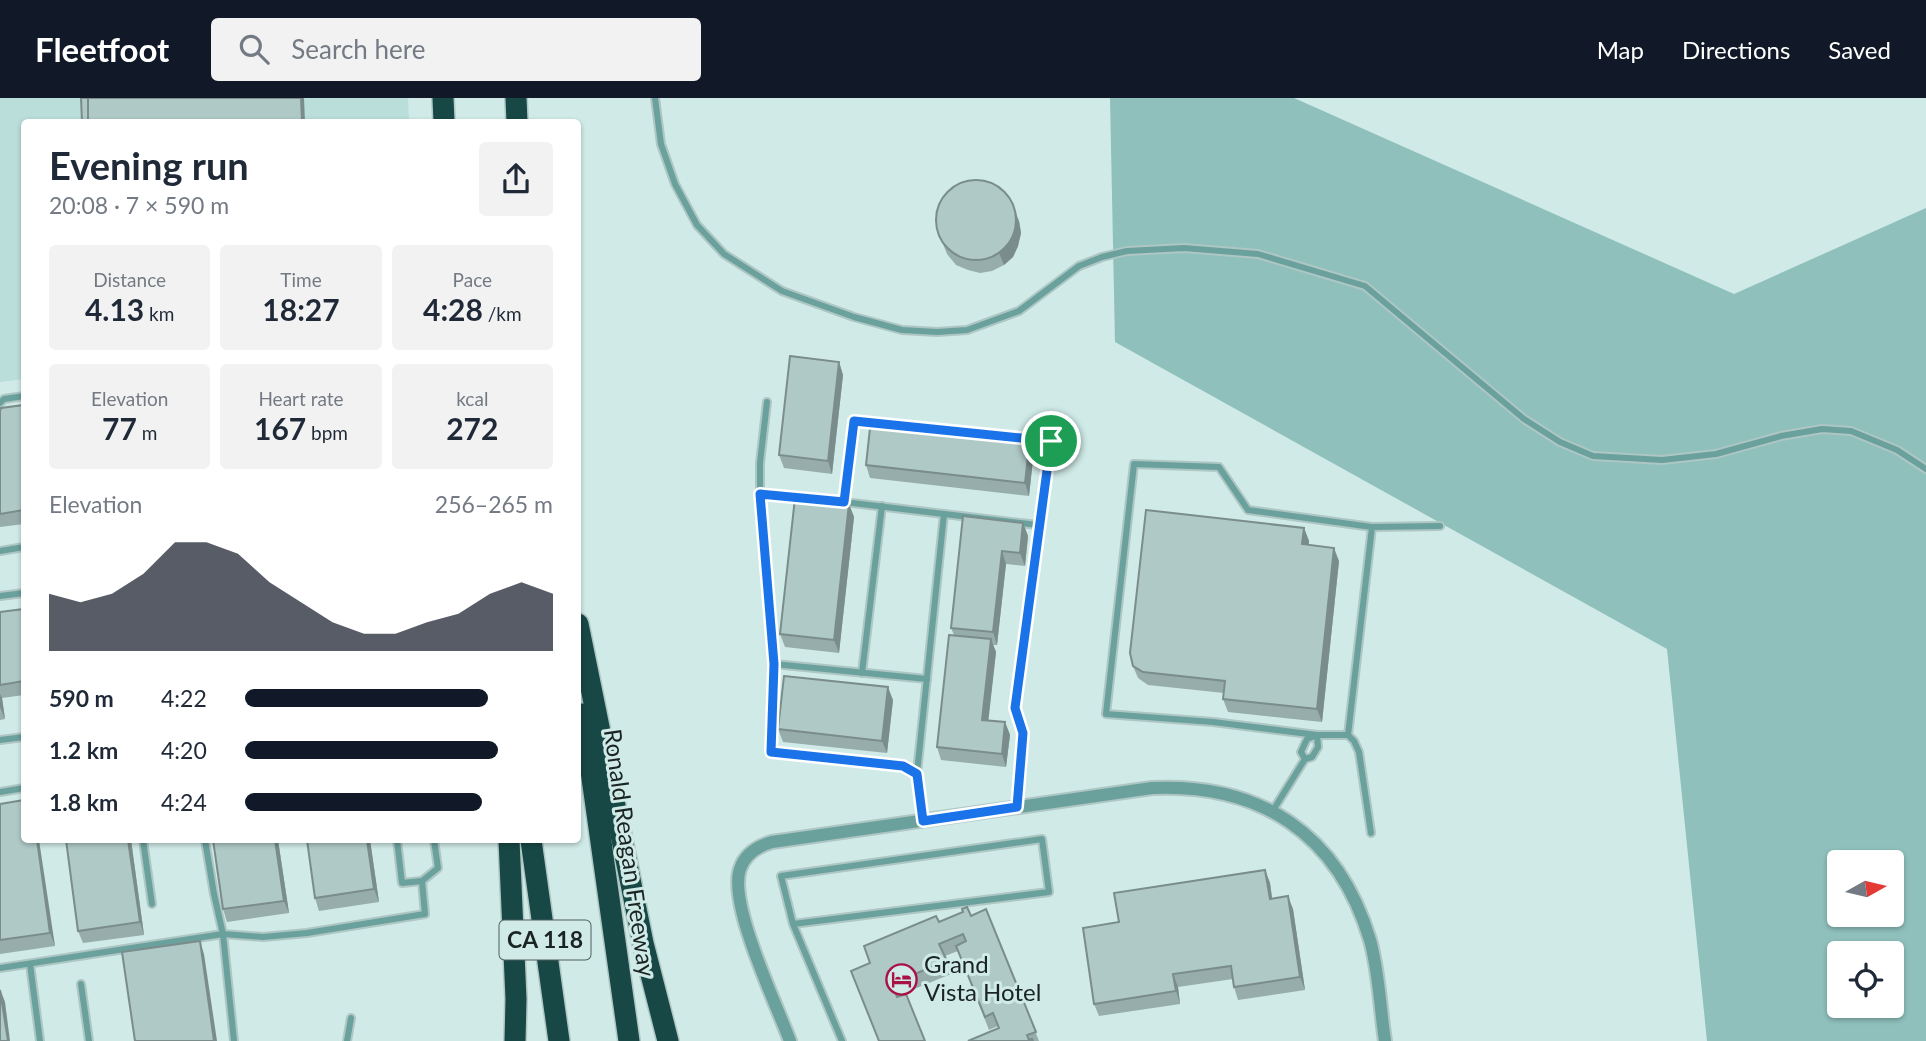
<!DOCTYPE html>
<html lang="en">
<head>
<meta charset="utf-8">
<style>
	:root { --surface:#fff; --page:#f2f2f3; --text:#1f2937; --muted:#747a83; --accent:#111827 }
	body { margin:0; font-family:Lato,sans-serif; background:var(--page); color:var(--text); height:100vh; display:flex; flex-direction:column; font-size:26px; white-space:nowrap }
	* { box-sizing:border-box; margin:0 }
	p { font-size:23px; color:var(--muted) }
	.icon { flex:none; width:38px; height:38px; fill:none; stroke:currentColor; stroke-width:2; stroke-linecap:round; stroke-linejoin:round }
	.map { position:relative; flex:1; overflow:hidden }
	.sheet { position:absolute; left:21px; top:21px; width:560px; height:724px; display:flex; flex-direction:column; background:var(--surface); border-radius:7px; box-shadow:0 2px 5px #0004 }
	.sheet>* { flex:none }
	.needle { width:46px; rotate:82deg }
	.tools { position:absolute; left:1827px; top:752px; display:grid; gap:14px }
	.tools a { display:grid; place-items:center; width:77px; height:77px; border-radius:7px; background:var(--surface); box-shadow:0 2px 5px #0004; font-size:35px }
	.pin { position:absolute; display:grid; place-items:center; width:60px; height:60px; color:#fff; margin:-30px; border:4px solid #fff; border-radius:50%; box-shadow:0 2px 7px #0007 }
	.round { display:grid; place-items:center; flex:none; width:74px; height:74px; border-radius:7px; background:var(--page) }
	.headline { display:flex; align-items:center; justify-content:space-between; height:119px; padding:0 28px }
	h1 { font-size:38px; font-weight:700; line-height:52px }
	.metrics { display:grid; grid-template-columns:repeat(3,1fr); gap:10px; height:119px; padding:7px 28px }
	.metrics div { display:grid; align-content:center; border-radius:7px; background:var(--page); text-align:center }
	.metrics b { font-size:30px; font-weight:700 }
	.metrics small { font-size:19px; font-weight:400 }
	.metrics p { font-size:19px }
	.chart { height:196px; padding:14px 28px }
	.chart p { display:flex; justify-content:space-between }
	.chart svg { width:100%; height:126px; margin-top:7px; fill:var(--accent); opacity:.7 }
	ul { padding:0 28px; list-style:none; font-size:23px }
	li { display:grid; grid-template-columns:112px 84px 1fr; align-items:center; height:52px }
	li i { height:18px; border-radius:9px; background:var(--accent) }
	header { display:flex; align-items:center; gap:42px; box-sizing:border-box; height:98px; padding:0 35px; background:var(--accent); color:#fff }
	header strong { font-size:33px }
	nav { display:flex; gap:38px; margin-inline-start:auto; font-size:24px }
	.search { width:490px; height:63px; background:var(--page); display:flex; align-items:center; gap:18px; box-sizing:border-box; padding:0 24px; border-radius:7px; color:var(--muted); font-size:26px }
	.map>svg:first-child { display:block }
	.built { fill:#badeda }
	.green { fill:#8fc0bc; fill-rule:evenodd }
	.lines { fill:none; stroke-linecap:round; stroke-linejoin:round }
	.lane-casing { stroke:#aec6c4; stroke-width:10 }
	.street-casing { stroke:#aec6c4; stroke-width:16 }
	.highway-casing { stroke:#aec6c4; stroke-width:24 }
	.lane { stroke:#6aa19d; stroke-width:6 }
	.street { stroke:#6aa19d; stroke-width:12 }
	.highway { stroke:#174845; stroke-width:21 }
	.wall { fill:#96adab }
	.shaded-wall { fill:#7a8d8b }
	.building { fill:#afc9c7; stroke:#7a8d8b; stroke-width:2 }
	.route-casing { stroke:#fff; stroke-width:14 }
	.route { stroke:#1a73e8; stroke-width:9 }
	.labels { text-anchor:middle; stroke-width:6; stroke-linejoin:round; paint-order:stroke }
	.shield { fill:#cfeae7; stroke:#505f5e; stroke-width:2 }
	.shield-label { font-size:23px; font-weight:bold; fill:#1a2423 }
	.street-label { font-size:24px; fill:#1a2423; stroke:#cfeae7 }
	.poi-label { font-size:24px; fill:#1a2423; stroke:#cfeae7; text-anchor:start }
</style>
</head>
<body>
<header>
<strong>Fleetfoot</strong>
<div class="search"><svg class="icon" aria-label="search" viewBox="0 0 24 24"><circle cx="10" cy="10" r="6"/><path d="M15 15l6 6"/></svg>Search here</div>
<nav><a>Map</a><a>Directions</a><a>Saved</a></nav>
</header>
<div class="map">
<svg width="1926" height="943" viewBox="0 0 1926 943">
	<rect width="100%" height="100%" fill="#cfeae7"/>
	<path class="built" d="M0,0H408L409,24H24V281L0,284Z"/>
	<path class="green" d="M1110,0H1294L1734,196L1926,110V943H1707L1667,551L1115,244ZM1839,765H1892V817H1839ZM1839,856H1892V908H1839Z"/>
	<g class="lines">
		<defs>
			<g id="lane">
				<path d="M655,0L661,46L675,86L697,127L724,156L782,193L854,219L902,232L937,234L967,232L1019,213L1079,168L1102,159L1127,153L1184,150L1258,156L1365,188L1524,321L1560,344L1593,358L1662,362L1716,356L1781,338L1822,331L1851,333L1897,352L1926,371"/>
				<path d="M0,305L4,301L24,298"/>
				<path d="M877,325L854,323L844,404L760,396L774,566L771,654L903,668L917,675L923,723"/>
				<path d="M760,396V365L767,304"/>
				<path d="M844,404L944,416"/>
				<path d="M1372,429L1440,428"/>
				<path d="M0,453L24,449"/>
				<path d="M0,498L24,495"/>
				<path d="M774,566L927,581"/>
				<path d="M862,575L882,408"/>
				<path d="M1348,637L1354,643L1359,654L1371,735"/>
				<path d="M0,642L24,639"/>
				<path d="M1305,661L1301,654L1307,641L1317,637H1348L1372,429L1248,412L1219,369L1134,366L1106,616L1213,624L1317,637"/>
				<path d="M917,675L944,416L1038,427"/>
				<path d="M0,694L24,690"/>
				<path d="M1017,709L1023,635L1015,610L1051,343L1024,340"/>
				<path d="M1272,714L1305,661L1312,659L1318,649L1317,637"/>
				<path d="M143,742L152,806"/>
				<path d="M205,742L214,796L223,836L234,943"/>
				<path d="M397,742L402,785L422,783L438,770L434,742"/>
				<path d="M793,826L1049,794L1042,741L781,778L793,826L842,943"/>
				<path d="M30,866L40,943"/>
				<path d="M0,870L223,836L263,839L307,835L425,816L422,783"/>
				<path d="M81,886L89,943"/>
				<path d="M347,943L351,920"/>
			</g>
			<path id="street" d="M790,943C776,905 728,806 740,771C745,756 758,748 772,744L1152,690C1261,685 1338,736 1370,842C1379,874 1380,910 1385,943"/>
			<g id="highway">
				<path d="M443,0L444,24"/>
				<path d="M516,0L517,24"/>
				<path d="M578,526L643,845L668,943"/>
				<path d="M583,616L629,943"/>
				<path d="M509,742L516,901L515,943"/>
				<path d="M531,742L559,943"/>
			</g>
		</defs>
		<use href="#lane" class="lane-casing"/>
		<use href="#street" class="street-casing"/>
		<use href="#highway" class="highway-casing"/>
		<use href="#lane" class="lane"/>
		<use href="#street" class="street"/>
		<use href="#highway" class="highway"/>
	</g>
	<g class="wall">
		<path d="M1019,123L1021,135L1018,148L1013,159L1004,167L992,173L980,175L968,172L956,167L947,156L937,131Z"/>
		<path d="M839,264L843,277L832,376L784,370L779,357Z"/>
		<path d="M24,307V426L0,429V313Z"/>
		<path d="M1034,352L1029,398L870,380L866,367Z"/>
		<path d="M849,406L854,419L839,555L785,549L780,536Z"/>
		<path d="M963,418L1023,425L1028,438L1025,468L1006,466L997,547H993L996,554L988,622L1005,624L1010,637L1006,669L941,662L937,649L954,537L951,530Z"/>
		<path d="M1304,430L1309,443V447L1339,463L1322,624L1228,614L1223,601L1224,595L1148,587L1138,580L1133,568Z"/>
		<path d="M24,511V597L2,600L5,621L0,622V514Z"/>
		<path d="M893,602L887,655L783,644L778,631Z"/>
		<path d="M24,702L55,848L0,856V706Z"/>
		<path d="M131,742L144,837L83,845L78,833Z"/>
		<path d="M278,742L289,815L227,824L223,811Z"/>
		<path d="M307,742H370L379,804L319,813L315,800Z"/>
		<path d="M1265,772L1270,785L1272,801L1293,811L1305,892L1238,902L1234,889L1233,881L1178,889L1180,906L1099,918L1094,906L1119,824Z"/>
		<path d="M986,811L1039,943H968L999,931L998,928L989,932L958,853L945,858L951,876L897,898L925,943L870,865L939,824L971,818Z"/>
	</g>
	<g class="shaded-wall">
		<path d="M301,0H304L305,24H302Z"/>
		<path d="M1014,110L1019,123L1021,135L1018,148L1013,159L1004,167L999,155Z"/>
		<path d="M839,264L843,277L832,376L828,363Z"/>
		<path d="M1030,339L1034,352L1029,398L1025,385Z"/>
		<path d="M849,406L854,419L839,555L834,542Z"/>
		<path d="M1023,425L1028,438L1025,468L1020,455Z"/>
		<path d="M1304,430L1309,443L1307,459L1302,446Z"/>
		<path d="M1334,450L1339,463L1322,624L1317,611Z"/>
		<path d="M1002,453L1006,466L997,547L993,534Z"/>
		<path d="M991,541L996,554L987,635L982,622Z"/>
		<path d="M888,589L893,602L887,655L882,643Z"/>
		<path d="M0,596L2,600L5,621L0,609Z"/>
		<path d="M1005,624L1010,637L1006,669L1002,656Z"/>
		<path d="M37,742H39L55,848L50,835Z"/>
		<path d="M128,742H131L144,837L140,824Z"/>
		<path d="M275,742H278L289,815L284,803Z"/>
		<path d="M367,742H370L379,804L374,791Z"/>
		<path d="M1265,772L1270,785L1274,814L1270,801Z"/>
		<path d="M1288,798L1293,811L1305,892L1300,879Z"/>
		<path d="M200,843L204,856L217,943H214Z"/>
		<path d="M1173,876L1178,889L1180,906L1176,893Z"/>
		<path d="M0,891L5,904L10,943H8Z"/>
	</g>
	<g class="building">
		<path d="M81,0H88V24H82Z"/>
		<path d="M88,0H301L302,24H88Z"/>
		<circle cx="976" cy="122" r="40"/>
		<path d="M790,258L839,264L828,363L779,357Z"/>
		<path d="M24,307V412L0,416V313L1,310Z"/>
		<path d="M871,321L1030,339L1025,385L866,367Z"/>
		<path d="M795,400L849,406L834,542L780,536Z"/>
		<path d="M1146,412L1304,430L1302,446L1334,450L1317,611L1223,601L1225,583L1143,574L1133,568L1130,555Z"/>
		<path d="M963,418L1023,425L1020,455L1002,453L993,534L951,530Z"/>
		<path d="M24,511V583L0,587V514Z"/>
		<path d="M949,537L991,541L982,622L1005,624L1002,656L937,649Z"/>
		<path d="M784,578L888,589L882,643L778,631Z"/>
		<path d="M24,702V742H37L50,835L0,842V706Z"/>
		<path d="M66,742H128L140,824L78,833Z"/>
		<path d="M213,742H275L284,803L223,811Z"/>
		<path d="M307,742H367L374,791L315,800Z"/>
		<path d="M1265,772L1270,801L1288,798L1300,879L1234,889L1231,868L1173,876L1176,893L1094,906L1083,830L1119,824L1114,795Z"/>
		<path d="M967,809L971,818L986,811L1036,934L1027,937L1029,942L1032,941L1033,943H968L999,930L993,915L985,919L956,848L966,843L963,836L939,846L947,863L892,885L897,899L906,896L925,943H879L851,873L870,865L864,848L936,818L939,824L963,814L962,811Z"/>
		<path d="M200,843L214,943H135L122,854Z"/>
		<path d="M0,892L8,943H0Z"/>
	</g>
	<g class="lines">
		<defs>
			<path id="route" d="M854,323L1051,343L1015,610L1023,635L1017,709L923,723L917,676L903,668L771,654L774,566L760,396L844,404Z"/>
		</defs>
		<use href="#route" class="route-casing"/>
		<use href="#route" class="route"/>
	</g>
	<defs>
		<symbol id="hotel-ring" viewBox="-11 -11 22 22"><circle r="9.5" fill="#cfeae7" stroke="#a81245" stroke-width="1.5"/><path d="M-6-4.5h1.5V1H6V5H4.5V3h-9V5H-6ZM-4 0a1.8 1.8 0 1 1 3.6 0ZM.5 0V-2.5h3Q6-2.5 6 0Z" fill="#a81245"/></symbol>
	</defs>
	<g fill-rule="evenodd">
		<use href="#hotel-ring" x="884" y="864" width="35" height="35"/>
	</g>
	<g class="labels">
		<rect class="shield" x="499.5" y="822.5" width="91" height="39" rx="5"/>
		<g class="shield-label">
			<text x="545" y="850">CA 118</text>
		</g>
		<g class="street-label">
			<text transform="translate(629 755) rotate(82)" y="8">Ronald Reagan Freeway</text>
		</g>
		<g class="poi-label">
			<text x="924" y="875">Grand<tspan x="924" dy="28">Vista Hotel</tspan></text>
		</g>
	</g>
</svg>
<div class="tools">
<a><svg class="needle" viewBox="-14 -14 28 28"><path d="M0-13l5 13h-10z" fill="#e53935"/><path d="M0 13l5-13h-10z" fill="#747a83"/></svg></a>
<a><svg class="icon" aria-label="locate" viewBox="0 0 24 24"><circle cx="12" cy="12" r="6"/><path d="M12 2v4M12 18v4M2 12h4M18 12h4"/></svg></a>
</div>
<div class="pin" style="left:1051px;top:343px;background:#1e9e55"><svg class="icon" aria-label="arrive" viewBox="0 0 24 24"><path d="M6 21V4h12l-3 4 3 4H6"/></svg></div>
<section class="sheet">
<div class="headline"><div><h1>Evening run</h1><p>20:08 · 7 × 590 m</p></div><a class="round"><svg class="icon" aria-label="share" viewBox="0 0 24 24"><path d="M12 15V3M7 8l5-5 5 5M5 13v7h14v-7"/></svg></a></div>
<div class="metrics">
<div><p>Distance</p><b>4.13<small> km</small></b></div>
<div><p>Time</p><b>18:27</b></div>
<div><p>Pace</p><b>4:28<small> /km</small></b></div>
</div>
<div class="metrics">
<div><p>Elevation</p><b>77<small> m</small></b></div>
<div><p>Heart rate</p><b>167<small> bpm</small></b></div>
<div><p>kcal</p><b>272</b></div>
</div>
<div class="chart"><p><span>Elevation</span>256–265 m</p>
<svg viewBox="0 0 160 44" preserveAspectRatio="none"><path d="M0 44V24L10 27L20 24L30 17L40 6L50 6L60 10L70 20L80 27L90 34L100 38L110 38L120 34L130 31L140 24L150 20L160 24V44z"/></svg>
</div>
<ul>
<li><b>590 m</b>4:22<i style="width:79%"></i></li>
<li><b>1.2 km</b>4:20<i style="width:82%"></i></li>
<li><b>1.8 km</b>4:24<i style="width:77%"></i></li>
</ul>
</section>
</div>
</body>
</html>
